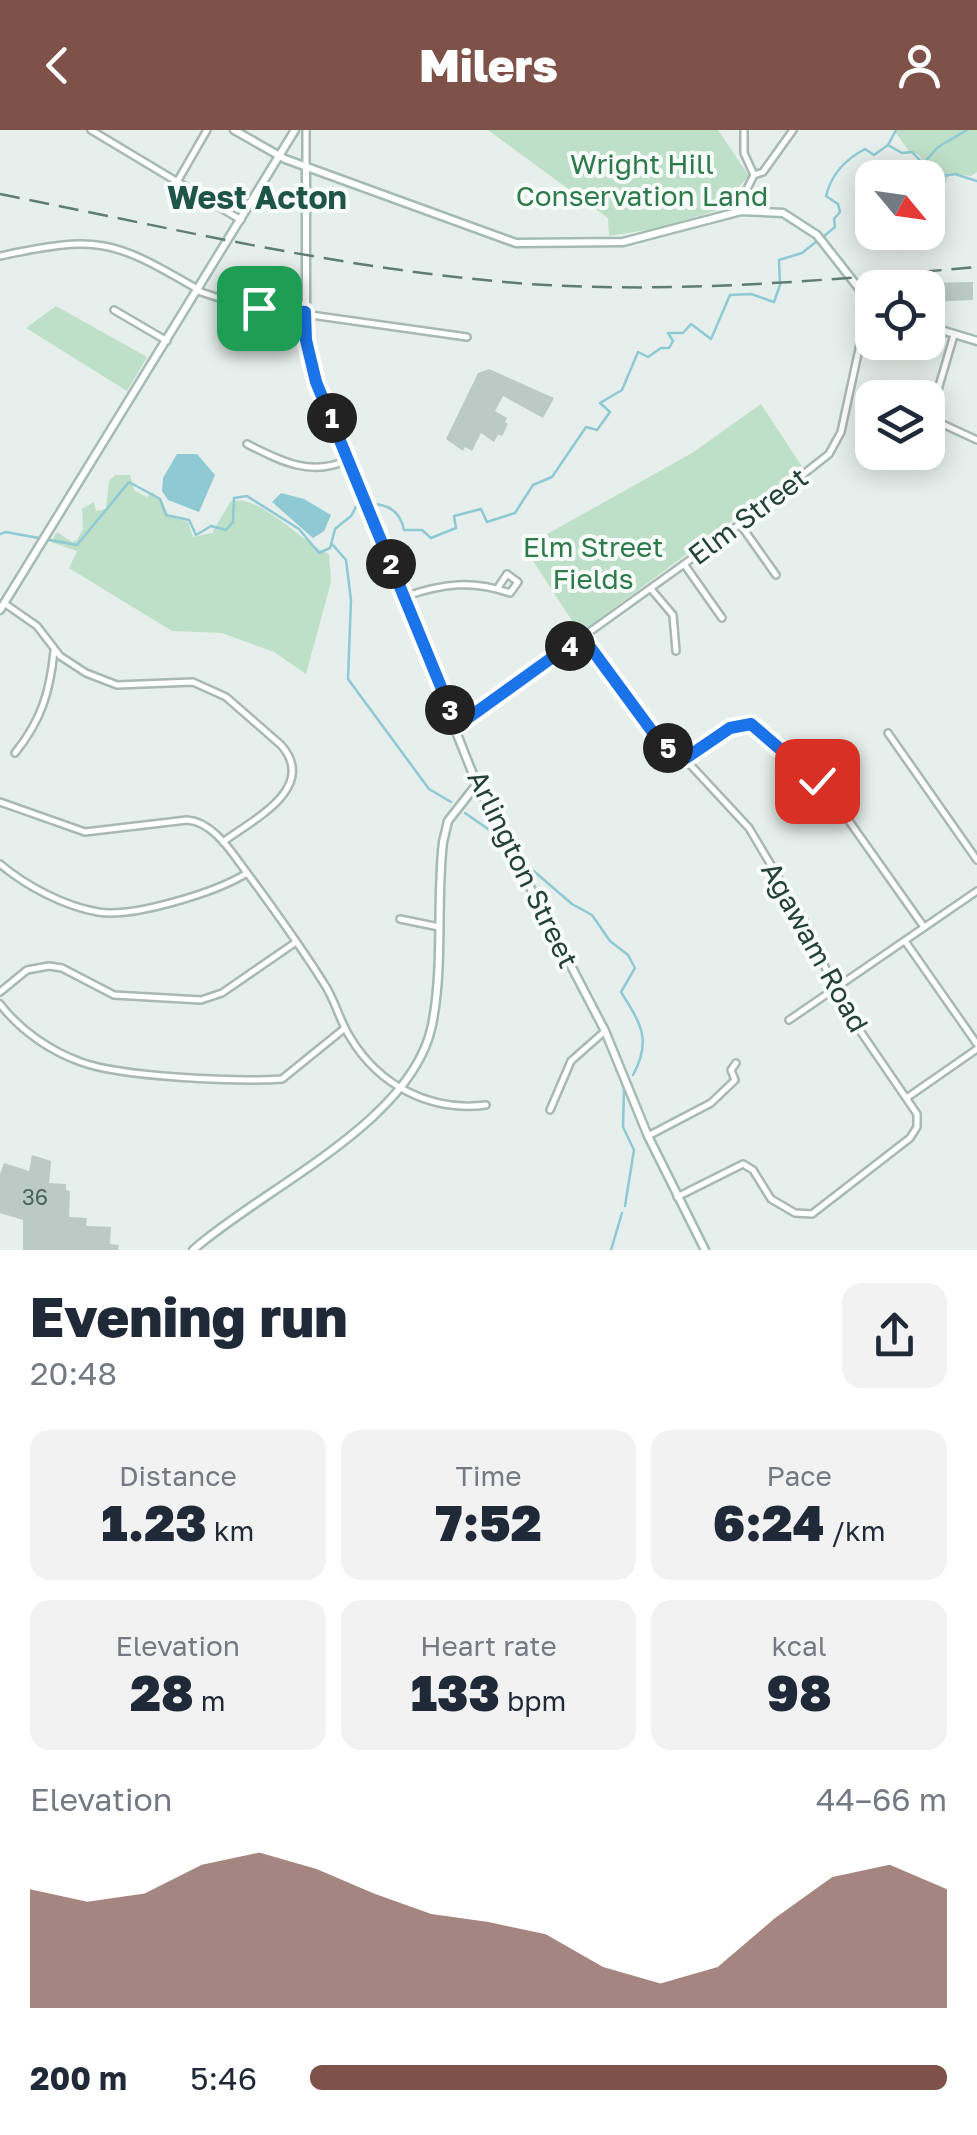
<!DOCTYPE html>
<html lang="en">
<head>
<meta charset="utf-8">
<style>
	:root { --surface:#fff; --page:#f2f2f3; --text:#1f2937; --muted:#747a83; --accent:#7f5249 }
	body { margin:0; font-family:"Golos Text",sans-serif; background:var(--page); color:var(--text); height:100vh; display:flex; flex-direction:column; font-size:38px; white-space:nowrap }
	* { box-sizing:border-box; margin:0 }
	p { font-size:32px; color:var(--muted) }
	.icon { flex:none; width:55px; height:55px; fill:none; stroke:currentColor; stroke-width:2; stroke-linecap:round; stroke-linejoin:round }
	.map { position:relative; height:1120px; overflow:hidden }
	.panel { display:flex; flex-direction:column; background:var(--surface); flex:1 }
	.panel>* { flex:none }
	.needle { width:65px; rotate:119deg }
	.tools { position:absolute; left:855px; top:30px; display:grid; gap:20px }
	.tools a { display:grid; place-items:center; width:90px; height:90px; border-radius:20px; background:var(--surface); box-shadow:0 5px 25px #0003; font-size:50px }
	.pin { position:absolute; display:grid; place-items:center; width:85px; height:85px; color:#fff; margin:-42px; border-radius:20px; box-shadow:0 5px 15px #0006 }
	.km { position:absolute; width:50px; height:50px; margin:-25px; border-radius:50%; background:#222; color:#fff; font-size:28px; line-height:50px; text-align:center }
	.round { display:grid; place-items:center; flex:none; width:105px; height:105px; border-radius:20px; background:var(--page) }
	.overview { display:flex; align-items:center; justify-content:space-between; height:170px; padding:0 30px }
	h1 { font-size:55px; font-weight:800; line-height:75px }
	.stats { display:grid; grid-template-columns:repeat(3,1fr); gap:15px; height:170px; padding:10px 30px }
	.stats div { display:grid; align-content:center; border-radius:20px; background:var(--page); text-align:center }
	.stats b { font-size:50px; font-weight:800 }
	.stats small { font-size:28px; font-weight:400 }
	.stats p { font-size:28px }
	.chart { height:280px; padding:20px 30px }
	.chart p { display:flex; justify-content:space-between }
	.chart svg { width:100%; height:180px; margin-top:10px; fill:var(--accent); opacity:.7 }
	ul { padding:0 30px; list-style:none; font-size:32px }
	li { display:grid; grid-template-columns:160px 120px 1fr; align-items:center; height:75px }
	li i { height:25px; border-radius:12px; background:var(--accent) }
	header { display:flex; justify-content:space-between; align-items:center; height:130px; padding:0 30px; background:var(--accent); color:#fff; font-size:45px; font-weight:800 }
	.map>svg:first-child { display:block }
	.green { fill:#bfe0c8 }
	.water { fill:#8ec9d4 }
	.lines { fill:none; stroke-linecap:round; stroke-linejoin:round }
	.stream { stroke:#8ec9d4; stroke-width:2.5 }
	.building { fill:#bbcac4 }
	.street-casing { stroke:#a8b8b2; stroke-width:10 }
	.secondary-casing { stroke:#a4bbb3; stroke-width:11 }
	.street { stroke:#fff; stroke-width:5 }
	.secondary { stroke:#fff; stroke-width:6 }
	.rail { stroke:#5f7d75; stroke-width:2.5; stroke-dasharray:20 10; stroke-linecap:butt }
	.route-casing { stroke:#fff; stroke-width:20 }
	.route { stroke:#1a73e8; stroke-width:12 }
	.labels { text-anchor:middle; stroke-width:8; stroke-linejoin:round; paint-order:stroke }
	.number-label { font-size:22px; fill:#4a645c }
	.park-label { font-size:28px; fill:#2d7a4b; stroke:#f7fbf9 }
	.street-label { font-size:28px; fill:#24423a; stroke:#f7fbf9 }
	.quarter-label { font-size:32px; font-weight:bold; fill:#1f5548; stroke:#f7fbf9 }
</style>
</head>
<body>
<header><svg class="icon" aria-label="back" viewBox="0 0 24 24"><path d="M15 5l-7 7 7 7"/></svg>Milers<svg class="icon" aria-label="person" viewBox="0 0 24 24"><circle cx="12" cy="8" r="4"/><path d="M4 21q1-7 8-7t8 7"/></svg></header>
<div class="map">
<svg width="977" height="1120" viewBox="0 0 977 1120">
	<rect width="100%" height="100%" fill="#e6efeb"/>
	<g class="green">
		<path d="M488,0H718L749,46L718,80L659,98L609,106L608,88Z"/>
		<path d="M894,0H977V42L971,46L949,43L946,53L936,52L919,25L909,21Z"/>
		<path d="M56,176L147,227L127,261L26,198Z"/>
		<path d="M761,274L803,338L580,503L524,417L692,323Z"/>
		<path d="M115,345H130L134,360L147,367L152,362L161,369L169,386L188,392L193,407L212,403L230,372C257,361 302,413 329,424L331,452L306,544L274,522L222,503L172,501L69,438L77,421L51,412L57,402L72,412L77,410L83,399L82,379L94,372L96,381L106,379L109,351Z"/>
	</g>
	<g class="water">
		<path d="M177,324H197L215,345L199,382L168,370L162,361L163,348Z"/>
		<path d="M281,363L304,369L331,385L324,401L313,408L272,372Z"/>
	</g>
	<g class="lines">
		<g class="stream">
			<path d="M888,15L896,0"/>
			<path d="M922,35L938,17L967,0"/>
			<path d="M823,107L835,97L834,89L840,82L838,74L826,66C831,45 846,29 865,19L874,25L888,15L902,23L912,22L936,47L955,44L977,51"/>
			<path d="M0,404L6,402L77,415L129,352L160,369L166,385L189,390L196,405L211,396L226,400L233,392L234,368L247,366L299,399L319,423L330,418L335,399L351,386L357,375C380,372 399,375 404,400H422L431,408L456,398L454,386L481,379L487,392L515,383L533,355L552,347L586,297L597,300L610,282L600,273L622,260L638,222L648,227L661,218H669L673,211L668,203H683L691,194L711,209L730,165L751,164L774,172L780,155L779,130L802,123L817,111"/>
			<path d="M332,414L346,430L351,470L348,549L429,659L451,672"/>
			<path d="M465,683L498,706"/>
			<path d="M508,703L529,737L572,774L592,785L610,811L628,825L635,838L621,862C641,894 652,910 633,945"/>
			<path d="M624,958L623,997L634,1020L625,1076"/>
			<path d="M611,1120L622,1083"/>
		</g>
	</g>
	<g class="building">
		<path d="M973,152V170L928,172V153Z"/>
		<path d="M489,239L554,268L543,288L503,266L495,281L507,288L505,292L508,294L502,306L498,305L494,312L481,303L472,321L465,317L463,321L446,309L478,243Z"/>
		<path d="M32,1025L51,1031L49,1053L66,1054V1060L70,1061L69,1087L87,1088L86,1096L111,1097L110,1114L119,1115L118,1120H23V1090L0,1083V1044L4,1033L29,1041Z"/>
	</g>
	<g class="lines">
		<defs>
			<g id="street">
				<path d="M91,0L241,90"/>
				<path d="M306,0V37"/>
				<path d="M754,45L763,42L793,0"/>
				<path d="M177,52L207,0"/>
				<path d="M741,81L742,69L754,45L744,23V0"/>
				<path d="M0,126C99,105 112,109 199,160"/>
				<path d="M198,161L240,175L467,207"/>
				<path d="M114,180L167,211"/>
				<path d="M954,205L932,280L936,291L977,310"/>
				<path d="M247,314C281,331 310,347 348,330"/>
				<path d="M740,394L776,445"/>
				<path d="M684,434L722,488"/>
				<path d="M651,459L673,485L676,521"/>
				<path d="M404,467C443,453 473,450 510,463L518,452L507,444L499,456"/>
				<path d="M4,473L37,496L60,526L86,543L117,555L193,552L226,567L281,615C319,658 252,690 223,712"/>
				<path d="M583,507L657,608L685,629L749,698L809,799L839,870L917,984V997L910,1008L812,1084L795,1083L771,1069L753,1040L743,1034L677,1067"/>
				<path d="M457,597L740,394L829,324L841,302L869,173"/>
				<path d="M888,603L977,730"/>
				<path d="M15,623C41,591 50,562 54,521"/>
				<path d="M685,629L734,596H755L830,664L924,797"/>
				<path d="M0,672L85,702L187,690C209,691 227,715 239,732C268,771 297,811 323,852C335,869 339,890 350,907C379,956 431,982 486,975"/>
				<path d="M0,734C26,756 64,776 98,782C133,788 217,762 247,743"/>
				<path d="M400,789L439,797"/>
				<path d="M905,811L977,914"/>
				<path d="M0,862L27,840L49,836L62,838L114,865L201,870L222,863L296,812"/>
				<path d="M0,874C20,900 50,921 81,932C121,947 238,952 282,949L345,898"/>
				<path d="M789,890L977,761"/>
				<path d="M908,967L977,919"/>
				<path d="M550,980L571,931L605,901"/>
				<path d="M648,1006L711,973L735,950L731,940L736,933"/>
			</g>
			<g id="secondary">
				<path d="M234,0L285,29L516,113L623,112L741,81L783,83L817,105L872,175"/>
				<path d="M306,37V210L317,252L478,657L605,901L648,1006L705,1120"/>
				<path d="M928,196L977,211"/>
				<path d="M0,480L295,0"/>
				<path d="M193,1120C263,1058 413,992 432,895C444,835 436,772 443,712L448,691L477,654"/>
			</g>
		</defs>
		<use href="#street" class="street-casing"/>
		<use href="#secondary" class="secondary-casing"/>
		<use href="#street" class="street"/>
		<use href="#secondary" class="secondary"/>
		<path class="rail" d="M0,64C176,99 350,141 530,154C678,164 829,150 977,137"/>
	</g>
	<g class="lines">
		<defs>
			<path id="route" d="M259,178L305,182L306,210L316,252L457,596L582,506L657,608L686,628L730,598L751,594L817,651"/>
		</defs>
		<use href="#route" class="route-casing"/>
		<use href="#route" class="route"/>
	</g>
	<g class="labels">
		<g class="number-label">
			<text x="35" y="1075">36</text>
		</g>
		<g class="park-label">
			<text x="642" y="44">Wright Hill<tspan x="642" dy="32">Conservation Land</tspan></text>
			<text x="593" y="427">Elm Street<tspan x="593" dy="32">Fields</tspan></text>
		</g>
		<g class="street-label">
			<text transform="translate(748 386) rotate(-37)" y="10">Elm Street</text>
			<text transform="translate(523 739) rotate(64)" y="10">Arlington Street</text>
			<text transform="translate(815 817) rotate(61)" y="10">Agawam Road</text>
		</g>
		<g class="quarter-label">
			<text x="257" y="79">West Acton</text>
		</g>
	</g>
</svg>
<div class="tools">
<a><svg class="needle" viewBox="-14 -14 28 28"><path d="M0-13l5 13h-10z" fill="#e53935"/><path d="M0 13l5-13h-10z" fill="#747a83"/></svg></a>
<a><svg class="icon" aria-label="locate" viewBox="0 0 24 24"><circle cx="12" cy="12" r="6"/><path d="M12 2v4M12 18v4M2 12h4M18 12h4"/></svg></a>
<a><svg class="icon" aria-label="layers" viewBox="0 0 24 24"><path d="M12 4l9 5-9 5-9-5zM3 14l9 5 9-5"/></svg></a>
</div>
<div class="pin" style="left:259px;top:178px;background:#1e9e55"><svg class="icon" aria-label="arrive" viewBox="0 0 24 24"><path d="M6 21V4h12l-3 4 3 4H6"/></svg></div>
<div class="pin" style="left:817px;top:651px;background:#d93025"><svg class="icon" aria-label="check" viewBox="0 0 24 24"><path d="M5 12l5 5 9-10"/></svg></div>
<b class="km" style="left:332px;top:288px">1</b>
<b class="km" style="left:391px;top:434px">2</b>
<b class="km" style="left:450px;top:580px">3</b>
<b class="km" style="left:570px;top:516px">4</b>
<b class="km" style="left:668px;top:618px">5</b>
</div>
<section class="panel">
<div class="overview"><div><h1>Evening run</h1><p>20:48</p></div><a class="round"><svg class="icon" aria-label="share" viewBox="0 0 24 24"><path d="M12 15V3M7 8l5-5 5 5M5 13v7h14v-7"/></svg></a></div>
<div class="stats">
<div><p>Distance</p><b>1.23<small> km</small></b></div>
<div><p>Time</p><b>7:52</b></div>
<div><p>Pace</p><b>6:24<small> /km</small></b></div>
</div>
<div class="stats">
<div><p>Elevation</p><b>28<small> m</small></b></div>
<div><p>Heart rate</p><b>133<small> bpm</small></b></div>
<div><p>kcal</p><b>98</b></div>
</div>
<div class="chart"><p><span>Elevation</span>44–66 m</p>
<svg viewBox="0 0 160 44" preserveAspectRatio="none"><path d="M0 44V15L10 18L20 16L30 9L40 6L50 10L60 16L70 21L80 23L90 26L100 34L110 38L120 34L130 22L140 12L150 9L160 15V44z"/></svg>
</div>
<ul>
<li><b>200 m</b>5:46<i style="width:100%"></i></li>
</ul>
</section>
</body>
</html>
